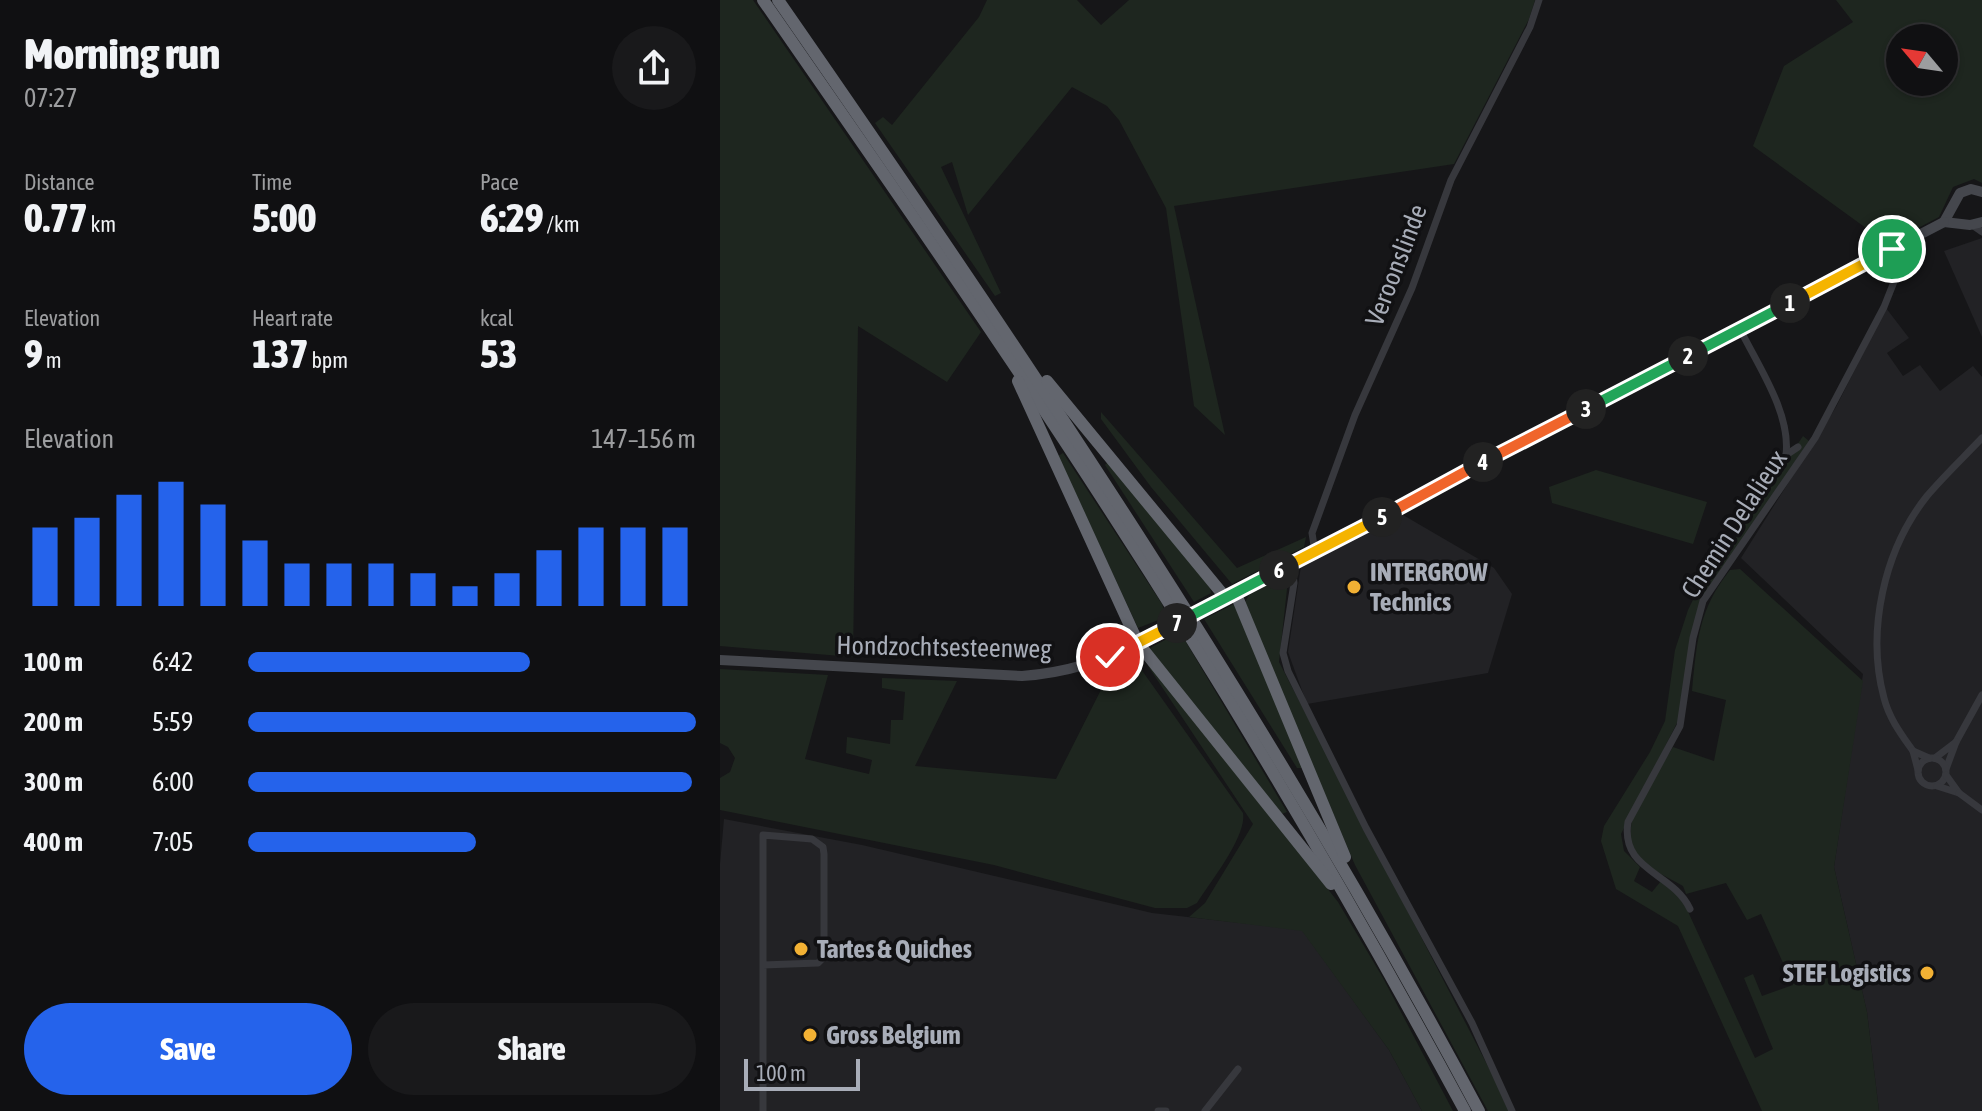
<!DOCTYPE html>
<html lang="en">
<head>
<meta charset="utf-8">
<style>
	:root { --surface:#101012; --page:#19191b; --text:#f1f3f6; --muted:#9c9d9f; --line:#303032; --accent:#2563eb }
	body { margin:0; font-family:"Asap Condensed",sans-serif; background:var(--page); color:var(--text); height:100vh; display:flex; flex-direction:column; font-size:30px; white-space:nowrap }
	* { box-sizing:border-box; margin:0 }
	p { font-size:26px; color:var(--muted) }
	.icon { flex:none; width:44px; height:44px; fill:none; stroke:currentColor; stroke-width:2; stroke-linecap:round; stroke-linejoin:round }
	.map { position:relative; flex:1; overflow:hidden }
	.details { display:flex; flex-direction:column; background:var(--surface); width:720px }
	.details>* { flex:none }
	.needle { width:52px; rotate:299deg }
	.buttons { position:absolute; left:1166px; top:24px; display:grid; gap:16px }
	.buttons a { display:grid; place-items:center; width:72px; height:72px; border-radius:50%; background:var(--surface); box-shadow:0 2px 6px #0004,0 0 0 2px var(--line); font-size:40px }
	.scale { position:absolute; left:24px; bottom:20px; width:116px; box-sizing:border-box; padding-left:8px; border:4px solid #a8adb8; border-top:0; font-size:22px; line-height:28px; white-space:nowrap; color:#a8adb8; -webkit-text-stroke:6px #111113; paint-order:stroke }
	.pin { position:absolute; display:grid; place-items:center; width:68px; height:68px; color:#fff; margin:-34px; border:4px solid #fff; border-radius:50%; box-shadow:0 2px 8px #0007 }
	.km { position:absolute; width:40px; height:40px; margin:-20px; border-radius:50%; background:#222; color:#fff; font-size:22px; line-height:40px; text-align:center }
	.round { display:grid; place-items:center; flex:none; width:84px; height:84px; border-radius:42px; background:var(--page) }
	.summary { display:flex; align-items:center; justify-content:space-between; height:136px; padding:0 24px }
	h1 { font-size:44px; font-weight:800; line-height:60px }
	.stats { display:grid; grid-template-columns:repeat(3,1fr); gap:12px; height:136px; padding:8px 24px }
	.stats div { display:grid; align-content:center }
	.stats b { font-size:40px; font-weight:800 }
	.stats small { font-size:22px; font-weight:400 }
	.stats p { font-size:22px }
	.chart { height:224px; padding:16px 24px }
	.chart p { display:flex; justify-content:space-between }
	.chart svg { width:100%; height:144px; margin-top:8px; stroke:var(--accent); stroke-width:6 }
	.primary-button { display:flex; gap:16px; margin-top:auto; padding:16px 24px }
	.primary-button a { flex:1; height:92px; border-radius:48px; background:var(--accent); color:#fff; font-size:32px; font-weight:800; line-height:92px; text-align:center }
	.primary-button a+a { background:var(--page); color:var(--text) }
	ul { padding:0 24px; list-style:none; font-size:26px }
	li { display:grid; grid-template-columns:128px 96px 1fr; align-items:center; height:60px }
	li i { height:20px; border-radius:10px; background:var(--accent) }
	main { display:flex; flex:1; min-height:0 }
	.map>svg:first-child { display:block }
	.built { fill:#222225 }
	.green { fill:#1e261f; fill-rule:evenodd }
	.lines { fill:none; stroke-linecap:round; stroke-linejoin:round }
	.street { stroke:#37383d; stroke-width:7 }
	.secondary { stroke:#45474d; stroke-width:10 }
	.highway { stroke:#63666e; stroke-width:12 }
	.secondary-bridge { stroke:#45474d; stroke-width:10 }
	.split-1-casing { stroke:#fff; stroke-width:16 }
	.split-2-casing { stroke:#fff; stroke-width:16 }
	.split-3-casing { stroke:#fff; stroke-width:16 }
	.split-4-casing { stroke:#fff; stroke-width:16 }
	.split-5-casing { stroke:#fff; stroke-width:16 }
	.split-6-casing { stroke:#fff; stroke-width:16 }
	.split-7-casing { stroke:#fff; stroke-width:16 }
	.split-8-casing { stroke:#fff; stroke-width:16 }
	.split-1 { stroke:#f5b400; stroke-width:10 }
	.split-2 { stroke:#22a559; stroke-width:10 }
	.split-3 { stroke:#22a559; stroke-width:10 }
	.split-4 { stroke:#f0652b; stroke-width:10 }
	.split-5 { stroke:#f0652b; stroke-width:10 }
	.split-6 { stroke:#f5b400; stroke-width:10 }
	.split-7 { stroke:#22a559; stroke-width:10 }
	.split-8 { stroke:#f5b400; stroke-width:10 }
	.poi-dot { fill:#f2b134; stroke:#111113; stroke-width:3 }
	.labels { text-anchor:middle; stroke-width:7; stroke-linejoin:round; paint-order:stroke }
	.street-label { font-size:26px; fill:#a8adb8; stroke:#111113 }
	.poi-label { font-size:26px; font-weight:bold; fill:#a8adb8; stroke:#111113; text-anchor:start }
</style>
</head>
<body>
<main>
<section class="details">
<div class="summary"><div><h1>Morning run</h1><p>07:27</p></div><a class="round"><svg class="icon" aria-label="share" viewBox="0 0 24 24"><path d="M12 15V3M7 8l5-5 5 5M5 13v7h14v-7"/></svg></a></div>
<div class="stats">
<div><p>Distance</p><b>0.77<small> km</small></b></div>
<div><p>Time</p><b>5:00</b></div>
<div><p>Pace</p><b>6:29<small> /km</small></b></div>
</div>
<div class="stats">
<div><p>Elevation</p><b>9<small> m</small></b></div>
<div><p>Heart rate</p><b>137<small> bpm</small></b></div>
<div><p>kcal</p><b>53</b></div>
</div>
<div class="chart"><p><span>Elevation</span>147–156 m</p>
<svg viewBox="0 0 160 44" preserveAspectRatio="none"><path d="M5 44V20M15 44V17M25 44V10M35 44V6M45 44V13M55 44V24M65 44V31M75 44V31M85 44V31M95 44V34M105 44V38M115 44V34M125 44V27M135 44V20M145 44V20M155 44V20"/></svg>
</div>
<ul>
<li><b>100 m</b>6:42<i style="width:63%"></i></li>
<li><b>200 m</b>5:59<i style="width:100%"></i></li>
<li><b>300 m</b>6:00<i style="width:99%"></i></li>
<li><b>400 m</b>7:05<i style="width:51%"></i></li>
</ul>
<div class="primary-button"><a>Save</a><a>Share</a></div>
</section>
<div class="map">
<svg width="1262" height="1111" viewBox="0 0 1262 1111">
	<rect width="100%" height="100%" fill="#161618"/>
	<g class="built">
		<path d="M1262,238V337L1224,251Z"/>
		<path d="M1166,308L1189,338L1167,353L1183,376L1200,365L1220,391L1253,366L1262,377V1111H1159L1147,1012L1114,867L1143,674L1021,558L1116,407Z"/>
		<path d="M683,515L774,568L792,594L768,673L587,704L568,652L581,566Z"/>
		<path d="M4,819L142,845L432,913L582,930L669,1050L702,1111H0V864Z"/>
	</g>
	<g class="green">
		<path d="M0,0H33L261,332L227,382L138,326L133,657L0,646Z"/>
		<path d="M267,0H357L381,25L409,0H815L809,19L734,164L454,206L505,435L474,406L446,208L399,120L387,106L352,87L248,215L232,162L221,167L281,293L275,296L155,123L163,117L172,125L259,17Z"/>
		<path d="M1116,0H1262V183L1254,179L1233,187L1219,217L1168,244L1033,146L1064,66L1133,22ZM1224,38V82H1180V38Z"/>
		<path d="M381,412L517,568L586,537L584,547L512,584L431,487L381,419Z"/>
		<path d="M1083,436L1089,441L977,612L963,711L901,834L904,851L920,867L914,881L932,892L941,881L957,893L965,905L1035,1058L1053,1049L1024,978L1033,974L1042,996L1073,985L1041,914L1027,920L1006,883L966,894L963,886C949,878 932,871 921,859C890,828 937,775 953,747L994,761L1006,700L972,691C977,642 978,610 1010,570L1020,569L1143,681L1114,867L1147,1012L1159,1111H1042L958,926L896,889L881,841L884,826L930,752L945,721L955,650L968,610L992,561L999,562Z"/>
		<path d="M343,453L442,604L445,613L441,619L418,628L338,456Z"/>
		<path d="M389,461L490,585L491,593L474,602L385,465Z"/>
		<path d="M876,470L987,502L973,544L832,503L829,487Z"/>
		<path d="M562,576L568,580L559,662L791,1111H768L635,865L524,604L529,595Z"/>
		<path d="M514,604L584,768H577L484,619Z"/>
		<path d="M460,632L567,812L562,814L428,649Z"/>
		<path d="M409,661L416,662L523,813C527,836 491,881 477,903L467,908H435L274,865L0,810V778L10,772L15,758L8,747L0,743V669L108,675L85,759L149,774L152,760L126,753L127,737L170,744L171,720H183L185,692L162,688V678L237,681L195,766L336,779L393,666Z"/>
		<path d="M430,663L618,902L663,978L733,1111H702L669,1050L582,931L469,917L485,903L533,824L428,666Z"/>
	</g>
	<g class="lines">
		<g class="street">
			<path d="M1252,225L1262,232"/>
			<path d="M1020,329C1038,366 1071,413 1066,455"/>
			<path d="M1066,455L1078,447"/>
			<path d="M595,552L592,533L635,415L692,288L731,180L810,27L819,0"/>
			<path d="M572,563L574,583L563,653L568,671L646,828L752,1023L792,1111"/>
			<path d="M1236,742L1262,695"/>
			<path d="M1193,751C1181,734 1169,718 1164,698C1146,631 1164,550 1207,496C1224,476 1244,457 1262,438"/>
			<path d="M1215,758L1236,742L1226,769"/>
			<circle cx="1212" cy="772" r="14"/>
			<path d="M1198,770L1193,751L1209,758"/>
			<path d="M1217,786L1239,793L1226,775"/>
			<path d="M1239,793L1262,810"/>
			<path d="M970,909C953,872 900,871 908,822L960,726L973,638L983,601L1095,438L1164,307L1191,239"/>
			<path d="M43,965L98,963L104,957V854L103,847L92,839L43,835V1111"/>
			<path d="M438,1111H446"/>
			<path d="M485,1111L518,1069"/>
		</g>
		<g class="secondary">
			<path d="M1224,222L1240,193L1251,189L1262,192"/>
			<path d="M1224,222L1250,225L1262,222"/>
			<path d="M511,594L1224,222"/>
			<path d="M0,660L302,676C346,673 385,661 423,640"/>
		</g>
		<g class="highway">
			<path d="M43,0C161,170 280,340 392,514C518,708 635,908 745,1111"/>
			<path d="M58,0C308,360 552,723 759,1111"/>
			<path d="M298,381L418,643L611,884"/>
			<path d="M327,381L505,597"/>
			<path d="M515,592L625,857"/>
		</g>
		<path class="secondary-bridge" d="M425,639L495,602"/>
	</g>
	<g class="lines">
		<defs>
			<path id="split-1" d="M1070,303L1172,249"/>
			<path id="split-2" d="M968,356L1070,303"/>
			<path id="split-3" d="M866,409L968,356"/>
			<path id="split-4" d="M763,462L866,409"/>
			<path id="split-5" d="M662,517L763,462"/>
			<path id="split-6" d="M559,570L662,517"/>
			<path id="split-7" d="M457,623L559,570"/>
			<path id="split-8" d="M390,657L457,623"/>
		</defs>
		<use href="#split-1" class="split-1-casing"/>
		<use href="#split-2" class="split-2-casing"/>
		<use href="#split-3" class="split-3-casing"/>
		<use href="#split-4" class="split-4-casing"/>
		<use href="#split-5" class="split-5-casing"/>
		<use href="#split-6" class="split-6-casing"/>
		<use href="#split-7" class="split-7-casing"/>
		<use href="#split-8" class="split-8-casing"/>
		<use href="#split-1" class="split-1"/>
		<use href="#split-2" class="split-2"/>
		<use href="#split-3" class="split-3"/>
		<use href="#split-4" class="split-4"/>
		<use href="#split-5" class="split-5"/>
		<use href="#split-6" class="split-6"/>
		<use href="#split-7" class="split-7"/>
		<use href="#split-8" class="split-8"/>
	</g>
	<g class="poi-dot">
		<circle cx="634" cy="587" r="8"/>
		<circle cx="81" cy="949" r="8"/>
		<circle cx="1207" cy="973" r="8"/>
		<circle cx="90" cy="1035" r="8"/>
	</g>
	<g class="labels">
		<g class="street-label">
			<text transform="translate(676 265) rotate(-69)" y="9">Veroonslinde</text>
			<text transform="translate(1014 524) rotate(-57)" y="9">Chemin Delalieux</text>
			<text transform="translate(224 647) rotate(1)" y="9">Hondzochtsesteenweg</text>
		</g>
		<g class="poi-label">
			<text x="650" y="581">INTERGROW<tspan x="650" dy="30">Technics</tspan></text>
			<text x="97" y="958">Tartes &amp; Quiches</text>
			<text x="1191" y="982" text-anchor="end">STEF Logistics</text>
			<text x="106" y="1044">Gross Belgium</text>
		</g>
	</g>
</svg>
<div class="buttons">
<a><svg class="needle" viewBox="-14 -14 28 28"><path d="M0-13l5 13h-10z" fill="#e53935"/><path d="M0 13l5-13h-10z" fill="#9c9d9f"/></svg></a>
</div>
<div class="scale">100 m</div>
<div class="pin" style="left:1172px;top:249px;background:#1e9e55"><svg class="icon" aria-label="arrive" viewBox="0 0 24 24"><path d="M6 21V4h12l-3 4 3 4H6"/></svg></div>
<div class="pin" style="left:390px;top:657px;background:#d93025"><svg class="icon" aria-label="check" viewBox="0 0 24 24"><path d="M5 12l5 5 9-10"/></svg></div>
<b class="km" style="left:1070px;top:303px">1</b>
<b class="km" style="left:968px;top:356px">2</b>
<b class="km" style="left:866px;top:409px">3</b>
<b class="km" style="left:763px;top:462px">4</b>
<b class="km" style="left:662px;top:517px">5</b>
<b class="km" style="left:559px;top:570px">6</b>
<b class="km" style="left:457px;top:623px">7</b>
</div>
</main>
</body>
</html>
